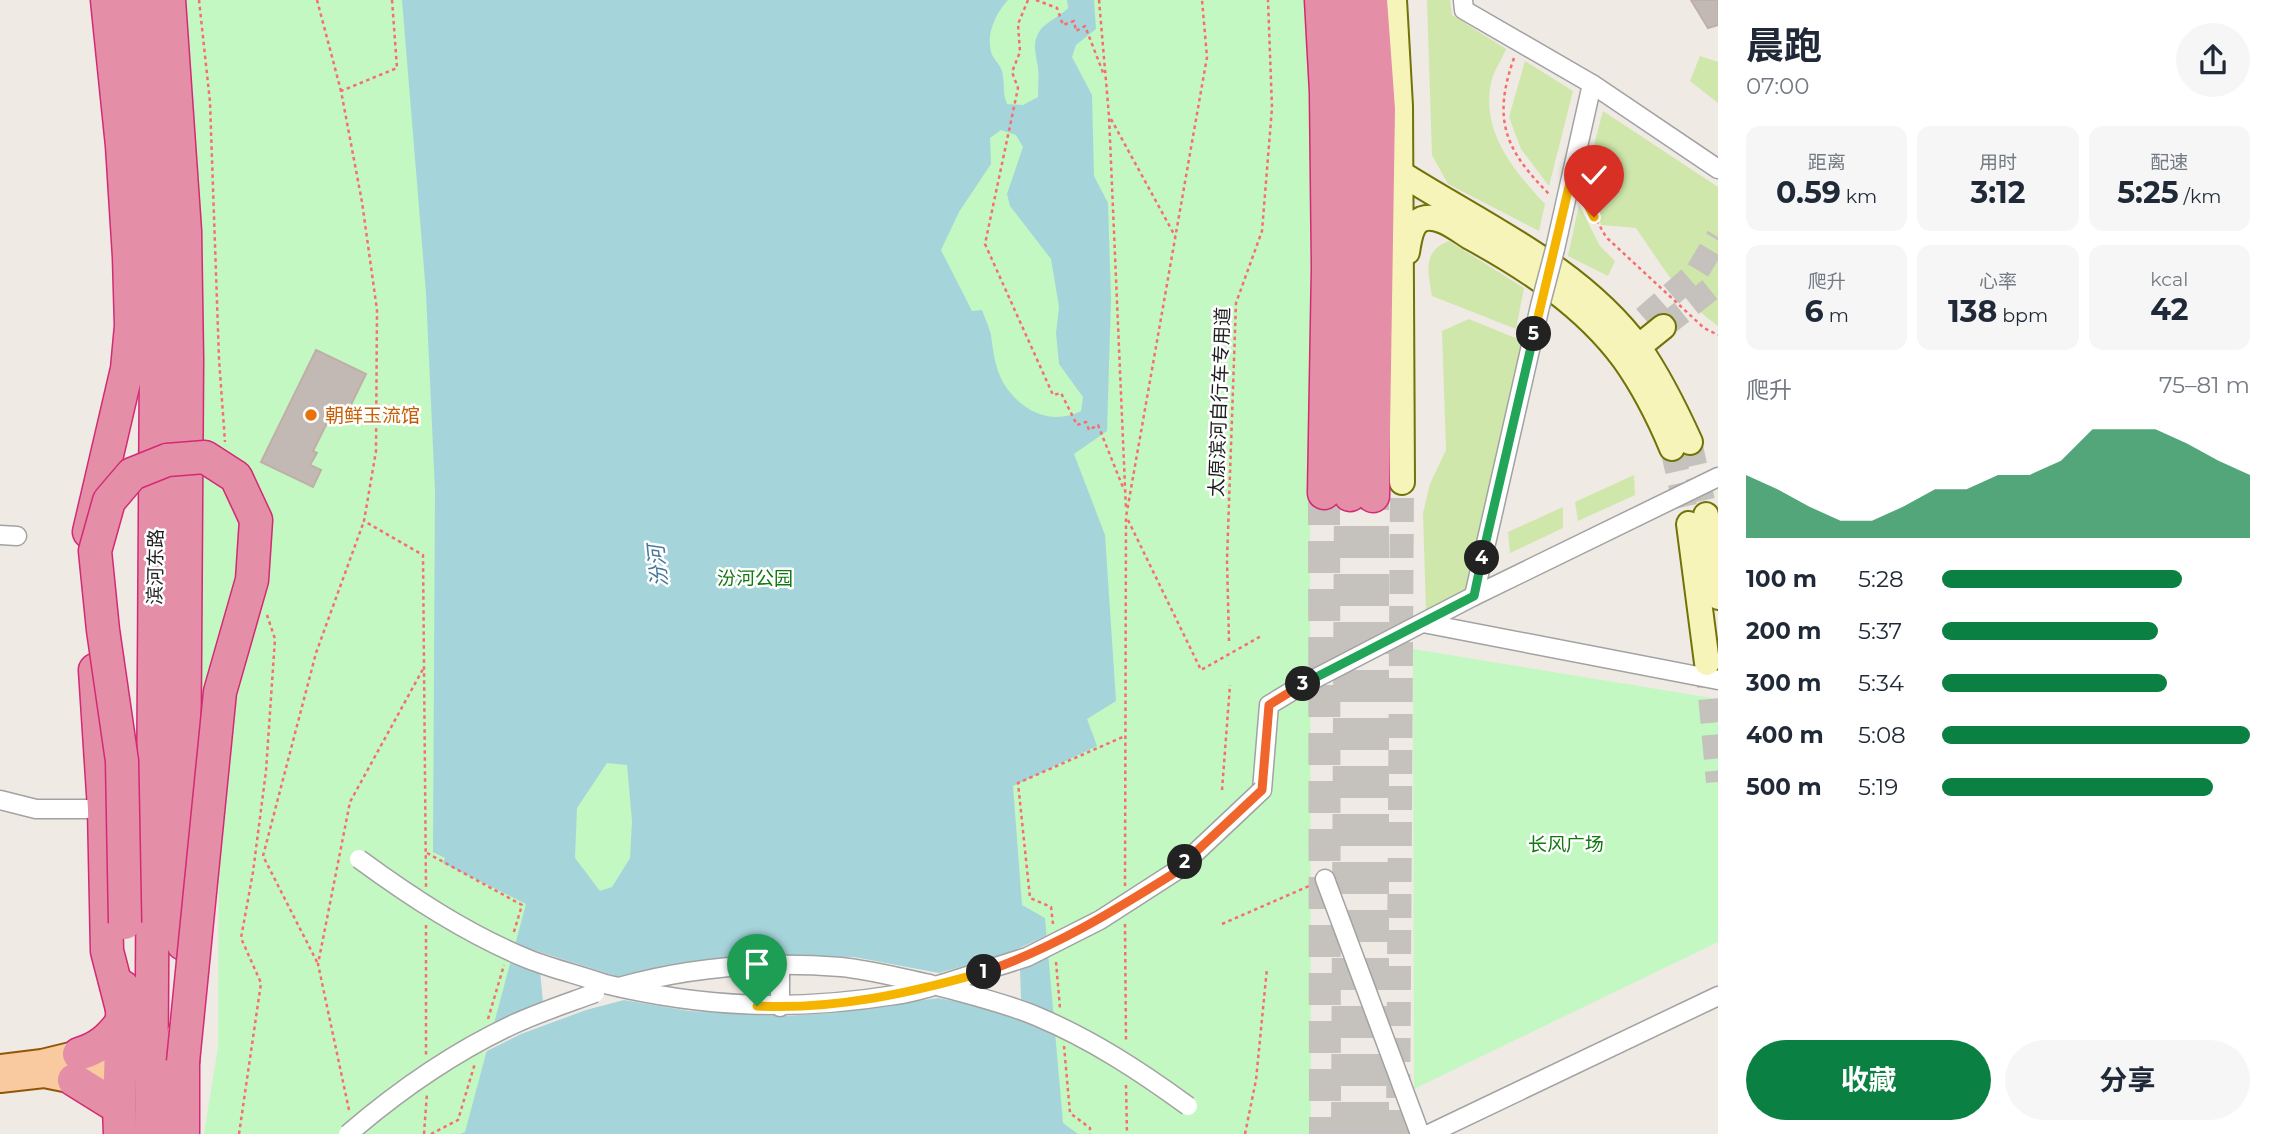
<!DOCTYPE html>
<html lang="zh">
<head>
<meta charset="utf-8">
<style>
	:root { --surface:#fff; --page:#f6f6f7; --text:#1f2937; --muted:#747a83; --accent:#0b8043 }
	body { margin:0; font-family:Montserrat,"Noto Sans SC",sans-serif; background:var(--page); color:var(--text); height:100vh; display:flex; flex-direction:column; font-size:26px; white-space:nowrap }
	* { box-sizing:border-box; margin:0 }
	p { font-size:23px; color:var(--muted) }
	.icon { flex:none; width:38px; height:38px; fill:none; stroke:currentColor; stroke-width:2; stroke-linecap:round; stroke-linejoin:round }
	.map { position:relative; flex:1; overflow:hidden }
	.sheet { display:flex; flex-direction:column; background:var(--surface); width:560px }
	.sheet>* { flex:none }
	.pin { position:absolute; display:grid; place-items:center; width:60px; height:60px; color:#fff; margin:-72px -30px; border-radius:50% 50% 50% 0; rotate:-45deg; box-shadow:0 0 7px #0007 }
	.pin .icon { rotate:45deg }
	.km { position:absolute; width:35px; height:35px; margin:-18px; border-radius:50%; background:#222; color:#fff; font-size:19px; line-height:35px; text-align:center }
	.round { display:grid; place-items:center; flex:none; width:74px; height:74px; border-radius:37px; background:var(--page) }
	.summary { display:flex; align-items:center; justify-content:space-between; height:119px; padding:0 28px }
	h1 { font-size:38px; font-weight:700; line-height:52px }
	.stats { display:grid; grid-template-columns:repeat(3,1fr); gap:10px; height:119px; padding:7px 28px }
	.stats div { display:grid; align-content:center; border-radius:14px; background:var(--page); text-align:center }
	.stats b { font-size:30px; font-weight:700 }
	.stats small { font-size:19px; font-weight:400 }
	.stats p { font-size:19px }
	.chart { height:196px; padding:14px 28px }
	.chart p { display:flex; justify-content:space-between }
	.chart svg { width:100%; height:126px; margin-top:7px; fill:var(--accent); opacity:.7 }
	.primary-button { display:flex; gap:14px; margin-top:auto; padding:14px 28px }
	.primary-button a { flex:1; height:80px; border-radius:42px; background:var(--accent); color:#fff; font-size:28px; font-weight:700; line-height:80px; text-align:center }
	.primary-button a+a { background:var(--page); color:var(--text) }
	ul { padding:0 28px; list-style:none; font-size:23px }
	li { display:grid; grid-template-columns:112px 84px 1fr; align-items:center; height:52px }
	li i { height:18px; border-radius:9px; background:var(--accent) }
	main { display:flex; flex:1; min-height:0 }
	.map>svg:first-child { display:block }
	.grass { fill:#cfe7ab }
	.park { fill:#c3f8c2 }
	.water { fill:#a6d4db; fill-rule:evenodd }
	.pier { fill:#efeae4 }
	.building { fill:#c3b9b4; stroke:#c0afa7; stroke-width:2 }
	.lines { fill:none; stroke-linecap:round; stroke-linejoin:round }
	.secondary-tunnel { stroke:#c5c1bc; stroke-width:24; stroke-dasharray:24 12; stroke-linecap:butt }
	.highway-tunnel { stroke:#c5c1bc; stroke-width:32; stroke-dasharray:32 16; stroke-linecap:butt }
	.street-casing { stroke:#a2a2a2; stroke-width:21 }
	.secondary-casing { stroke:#717208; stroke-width:28 }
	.primary-casing { stroke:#935505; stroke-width:30 }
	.highway-casing { stroke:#d42975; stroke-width:35 }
	.path { stroke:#f56f6e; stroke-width:2.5; stroke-dasharray:3.5 3.5; stroke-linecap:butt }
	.street { stroke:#fff; stroke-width:18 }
	.secondary { stroke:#f7f4b9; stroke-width:24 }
	.primary { stroke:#f9c99f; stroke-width:26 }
	.highway { stroke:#e48ea7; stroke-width:32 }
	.street-bridge-casing { stroke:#a2a2a2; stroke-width:21; stroke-linecap:butt }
	.highway-bridge-casing { stroke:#d42975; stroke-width:35; stroke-linecap:butt }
	.street-bridge { stroke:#fff; stroke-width:18 }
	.highway-bridge { stroke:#e48ea7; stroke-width:32 }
	.split-1-casing { stroke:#fff; stroke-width:14 }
	.split-2-casing { stroke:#fff; stroke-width:14 }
	.split-3-casing { stroke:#fff; stroke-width:14 }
	.split-4-casing { stroke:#fff; stroke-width:14 }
	.split-5-casing { stroke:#fff; stroke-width:14 }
	.split-6-casing { stroke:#fff; stroke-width:14 }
	.split-1 { stroke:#f5b400; stroke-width:9 }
	.split-2 { stroke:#f0652b; stroke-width:9 }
	.split-3 { stroke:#f0652b; stroke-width:9 }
	.split-4 { stroke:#22a559; stroke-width:9 }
	.split-5 { stroke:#22a559; stroke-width:9 }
	.split-6 { stroke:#f5b400; stroke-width:9 }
	.food-dot { fill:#e8710a; stroke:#fff; stroke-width:2.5 }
	.labels { text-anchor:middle; stroke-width:5; stroke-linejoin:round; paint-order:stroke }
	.street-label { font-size:19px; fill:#1e1e1e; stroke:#fff }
	.food-label { font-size:19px; fill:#c56008; stroke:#fff; text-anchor:start }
	.park-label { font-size:19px; fill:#11790f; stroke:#fff }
	.water-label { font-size:21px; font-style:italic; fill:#47799c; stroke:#fff }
</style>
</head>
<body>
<main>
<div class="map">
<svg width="1718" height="1134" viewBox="0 0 1718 1134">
	<rect width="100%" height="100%" fill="#efeae4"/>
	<g class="grass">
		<path d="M1427,0H1450L1452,15L1506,49C1502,59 1495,69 1492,79C1479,129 1513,170 1545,204L1539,231L1448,184L1432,155Z"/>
		<path d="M1700,56L1718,62V103L1690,81Z"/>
		<path d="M1525,61L1573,91L1549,186L1521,149L1509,117Z"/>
		<path d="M1603,111L1718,187V326C1682,301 1661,264 1636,228L1601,225L1586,175Z"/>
		<path d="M1579,205L1600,246L1615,261L1608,276L1568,256Z"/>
		<path d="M1449,241L1524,288L1516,329L1432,296C1428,272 1422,251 1449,241Z"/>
		<path d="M1469,319L1525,342L1469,590L1426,610L1423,513L1430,484L1446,450L1442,331Z"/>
		<path d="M1634,475L1635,495L1578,521L1575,502Z"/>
		<path d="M1563,507V528L1510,553L1508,532Z"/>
	</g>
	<g class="park">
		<path d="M181,0H1305L1315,181L1310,419L1311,1134H204L218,1047L219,775L199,735L201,268L192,85Z"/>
		<path d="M1413,649L1718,699V942L1414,1089Z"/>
	</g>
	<path class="water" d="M402,0H1008C996,13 986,33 991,52C993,59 1000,64 1002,71C1005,82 1002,91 1007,104L1023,105L1038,97C1038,88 1039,77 1038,68C1036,53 1031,43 1041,29C1046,23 1061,15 1068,8L1067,0H1094L1096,29L1076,45L1072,57L1092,95L1094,176L1108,203L1111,299L1107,431L1074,454L1105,535L1116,701L1087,719L1097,746L1013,786L1022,905L1045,918L1063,1123L1078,1134H460L465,1132L526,904L443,863L445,858L433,852L435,491L426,293ZM1001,130L1016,135L1023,147L1007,194L1010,206L1051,259L1059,307L1056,333L1059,364L1083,397L1081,411C1053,425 1024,413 1006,387C996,373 993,352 991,335C989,327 985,318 982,310L972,311L941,250L959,212L991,164L990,138ZM607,763L627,765L632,821L630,858L612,887L600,891L575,858L577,808Z"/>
	<path class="pier" d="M1050,934L1052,955L1020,969L1021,999L1057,1015L1059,1035L985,1007L938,998L833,1013L782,1016L689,1011L624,1000L586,1010L521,1034L483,1053L489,1027L543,1003L540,970L508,957L513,941L527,948L619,977L673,966L753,956L854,957L939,973L1009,953Z"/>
	<g class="building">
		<path d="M1691,0H1718V25L1708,28Z"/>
		<path d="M316,350L366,374L348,411L342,408L335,422L329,419L313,451L317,453L310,465L321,470L313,487L261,462Z"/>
	</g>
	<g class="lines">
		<g class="secondary-tunnel">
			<path d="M1644,318L1697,272L1718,237"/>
			<path d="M1663,327L1718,283"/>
			<path d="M1690,442L1706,515"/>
			<path d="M1672,448L1689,524"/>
			<path d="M1707,663L1718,782"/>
			<path d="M1398,1134L1402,482"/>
		</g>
		<g class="highway-tunnel">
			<path d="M1324,493L1325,1134"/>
			<path d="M1347,1134L1350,495"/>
			<path d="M1373,1134V496"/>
		</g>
		<defs>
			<g id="street">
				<path d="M1463,0L1464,10L1592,84L1718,169"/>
				<path d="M1555,249L1592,84"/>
				<path d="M0,535L17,536"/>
				<path d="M1474,596L1540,306"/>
				<path d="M1423,623L1718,680"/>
				<path d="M1262,790L1269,705L1297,688L1474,596L1718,477"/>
				<path d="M0,800L36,809H104"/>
				<path d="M1325,879L1420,1134"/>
				<path d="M780,965V1007"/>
				<path d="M605,984C704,1008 795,1011 895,995C911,993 926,988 942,984"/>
				<path d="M619,987C690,967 767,961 841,967C871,970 900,978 930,984"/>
				<path d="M1429,1134L1718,996"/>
			</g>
			<g id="secondary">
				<path d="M1394,0L1400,106L1402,482"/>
				<path d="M1399,172C1482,225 1579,267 1639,348C1660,378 1675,409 1690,442"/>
				<path d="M1407,252C1409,241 1410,224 1422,219C1438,213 1457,229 1470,237C1527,268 1585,306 1624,359C1644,387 1659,417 1672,448"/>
				<path d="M1627,356L1663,327"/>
				<path d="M1706,515L1718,597"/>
				<path d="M1689,524L1707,663"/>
			</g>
			<path id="primary" d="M0,1068L42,1063L79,1054L95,1056L100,1061V1070L96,1077L74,1080L44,1074L0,1079"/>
			<g id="highway">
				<path d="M138,0L154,232L156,359L151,1134"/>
				<path d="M169,0L185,231L187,359L183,944"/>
				<path d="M1321,0L1326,92L1328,267L1324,493"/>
				<path d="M1347,0L1356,110L1350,495"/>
				<path d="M1371,0L1379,109L1373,496"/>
				<path d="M89,532L127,369L131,326L129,257L122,146L107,0"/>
				<path d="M95,670L104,809L107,951L122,1009"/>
				<path d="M79,1054C99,1048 109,1039 122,1022"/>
				<path d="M74,1080L119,1108L120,1134"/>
				<path d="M119,1108L123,987"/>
				<path d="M183,1134V1034"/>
			</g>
		</defs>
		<use href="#street" class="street-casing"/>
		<use href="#secondary" class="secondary-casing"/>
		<use href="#primary" class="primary-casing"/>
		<use href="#highway" class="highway-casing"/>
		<g class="path">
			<path d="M199,0L210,102L219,359L225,442"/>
			<path d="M317,0L341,91"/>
			<path d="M392,0L397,68L341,91L362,202L377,310L376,451L364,521L423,555L426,887"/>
			<path d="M1028,0L1018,24L1020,52L1012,72L1018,88L985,244L1053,395L1061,393L1077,425L1086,422L1089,430L1098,425L1124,490"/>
			<path d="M1036,0L1057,8L1063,25L1074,21L1076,31L1085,26L1104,75"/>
			<path d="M1099,0L1109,116L1126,510"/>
			<path d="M1514,58C1492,120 1505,150 1550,195"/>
			<path d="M1111,119L1175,236"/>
			<path d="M1583,196L1606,237L1704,328L1718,335"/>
			<path d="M1128,520L1201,670L1263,635"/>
			<path d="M1229,641L1227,560L1236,303L1262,231L1272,108L1268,0"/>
			<path d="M1222,790L1230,685"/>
			<path d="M427,853L522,905L513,935"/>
			<path d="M1125,886L1126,517L1207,57L1202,0"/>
			<path d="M1053,924L1051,907L1030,898L1018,783L1125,736"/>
			<path d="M1125,924L1126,1043"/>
			<path d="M1222,924L1309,886"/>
			<path d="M426,925V1055"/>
			<path d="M317,962L263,856L316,653L364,521"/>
			<path d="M1056,962L1060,1008"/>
			<path d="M488,1019L504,965"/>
			<path d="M1064,1046L1070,1113L1090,1128V1134"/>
			<path d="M1126,1085L1127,1134"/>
			<path d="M349,1110L318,964L350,802L423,669"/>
			<path d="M239,1134L261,983L241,938L253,872L266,771L275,639L267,615"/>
			<path d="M424,1134L427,1093"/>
			<path d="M431,1134L458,1120L475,1063"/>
			<path d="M1245,1134L1256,1080L1267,968"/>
		</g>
		<use href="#street" class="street"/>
		<use href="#secondary" class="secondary"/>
		<use href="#primary" class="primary"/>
		<use href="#highway" class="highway"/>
		<defs>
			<g id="street-bridge">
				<path d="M1540,306L1555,249"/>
				<path d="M359,859C411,897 467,934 528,959C553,969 580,975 605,984"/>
				<path d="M942,984L1027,957L1100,920L1176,871L1262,790"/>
				<path d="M938,986C971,995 1005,1003 1036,1016C1091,1039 1140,1071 1188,1106"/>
				<path d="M348,1134C398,1091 454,1052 514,1024C540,1012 568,1003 595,993"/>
			</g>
			<path id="highway-bridge" d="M125,923L122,761L103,630L95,551L109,501L132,474L167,460L205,457L236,477L256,520L252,580L220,692L183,1062"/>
		</defs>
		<use href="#street-bridge" class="street-bridge-casing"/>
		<use href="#highway-bridge" class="highway-bridge-casing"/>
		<use href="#street-bridge" class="street-bridge"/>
		<use href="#highway-bridge" class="highway-bridge"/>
	</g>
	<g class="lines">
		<defs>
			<path id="split-1" d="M757,1006C834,1010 911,993 984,972"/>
			<path id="split-2" d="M984,972C1054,948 1114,911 1176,872L1185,862"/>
			<path id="split-3" d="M1185,862L1262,790L1269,705L1303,684"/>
			<path id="split-4" d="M1303,684L1474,596L1482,558"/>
			<path id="split-5" d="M1482,558L1534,334"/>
			<path id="split-6" d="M1534,334L1572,174L1594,217"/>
		</defs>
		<use href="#split-1" class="split-1-casing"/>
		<use href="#split-2" class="split-2-casing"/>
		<use href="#split-3" class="split-3-casing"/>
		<use href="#split-4" class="split-4-casing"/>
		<use href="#split-5" class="split-5-casing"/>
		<use href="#split-6" class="split-6-casing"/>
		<use href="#split-1" class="split-1"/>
		<use href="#split-2" class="split-2"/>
		<use href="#split-3" class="split-3"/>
		<use href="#split-4" class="split-4"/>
		<use href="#split-5" class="split-5"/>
		<use href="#split-6" class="split-6"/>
	</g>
	<circle class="food-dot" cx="311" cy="415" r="7"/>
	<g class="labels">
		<g class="street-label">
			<text transform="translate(1219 402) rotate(-88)" y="7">太原滨河自行车专用道</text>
			<text transform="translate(155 567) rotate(-89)" y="7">滨河东路</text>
		</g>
		<g class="food-label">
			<text x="325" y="422">朝鲜玉流馆</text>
		</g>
		<g class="park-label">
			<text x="755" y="585">汾河公园</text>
			<text x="1566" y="851">长风广场</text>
		</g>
		<g class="water-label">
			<text transform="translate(658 566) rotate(-96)" y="7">汾河</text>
		</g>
	</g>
</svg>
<div class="pin" style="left:757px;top:1006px;background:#1e9e55"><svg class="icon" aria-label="arrive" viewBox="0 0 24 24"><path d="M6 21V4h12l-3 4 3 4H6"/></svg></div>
<div class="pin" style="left:1594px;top:217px;background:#d93025"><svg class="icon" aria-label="check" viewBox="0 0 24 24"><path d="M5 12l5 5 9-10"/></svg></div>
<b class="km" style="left:984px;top:972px">1</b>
<b class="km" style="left:1185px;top:862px">2</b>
<b class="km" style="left:1303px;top:684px">3</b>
<b class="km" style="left:1482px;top:558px">4</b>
<b class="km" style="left:1534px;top:334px">5</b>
</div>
<section class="sheet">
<div class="summary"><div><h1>晨跑</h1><p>07:00</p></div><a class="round"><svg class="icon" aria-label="share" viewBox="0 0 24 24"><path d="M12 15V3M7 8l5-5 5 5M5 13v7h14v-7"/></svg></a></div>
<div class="stats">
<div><p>距离</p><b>0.59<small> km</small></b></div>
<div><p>用时</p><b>3:12</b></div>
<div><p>配速</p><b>5:25<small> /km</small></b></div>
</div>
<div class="stats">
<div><p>爬升</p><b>6<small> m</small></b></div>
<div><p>心率</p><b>138<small> bpm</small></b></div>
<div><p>kcal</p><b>42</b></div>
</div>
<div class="chart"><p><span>爬升</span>75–81 m</p>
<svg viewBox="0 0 160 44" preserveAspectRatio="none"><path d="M0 44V22L10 27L20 33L30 38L40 38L50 33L60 27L70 27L80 22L90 22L100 17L110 6L120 6L130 6L140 11L150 17L160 22V44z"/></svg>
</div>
<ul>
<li><b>100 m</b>5:28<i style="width:78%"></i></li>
<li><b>200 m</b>5:37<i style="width:70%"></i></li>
<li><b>300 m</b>5:34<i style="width:73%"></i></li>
<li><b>400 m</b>5:08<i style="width:100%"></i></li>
<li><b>500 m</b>5:19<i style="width:88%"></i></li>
</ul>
<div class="primary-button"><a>收藏</a><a>分享</a></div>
</section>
</main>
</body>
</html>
